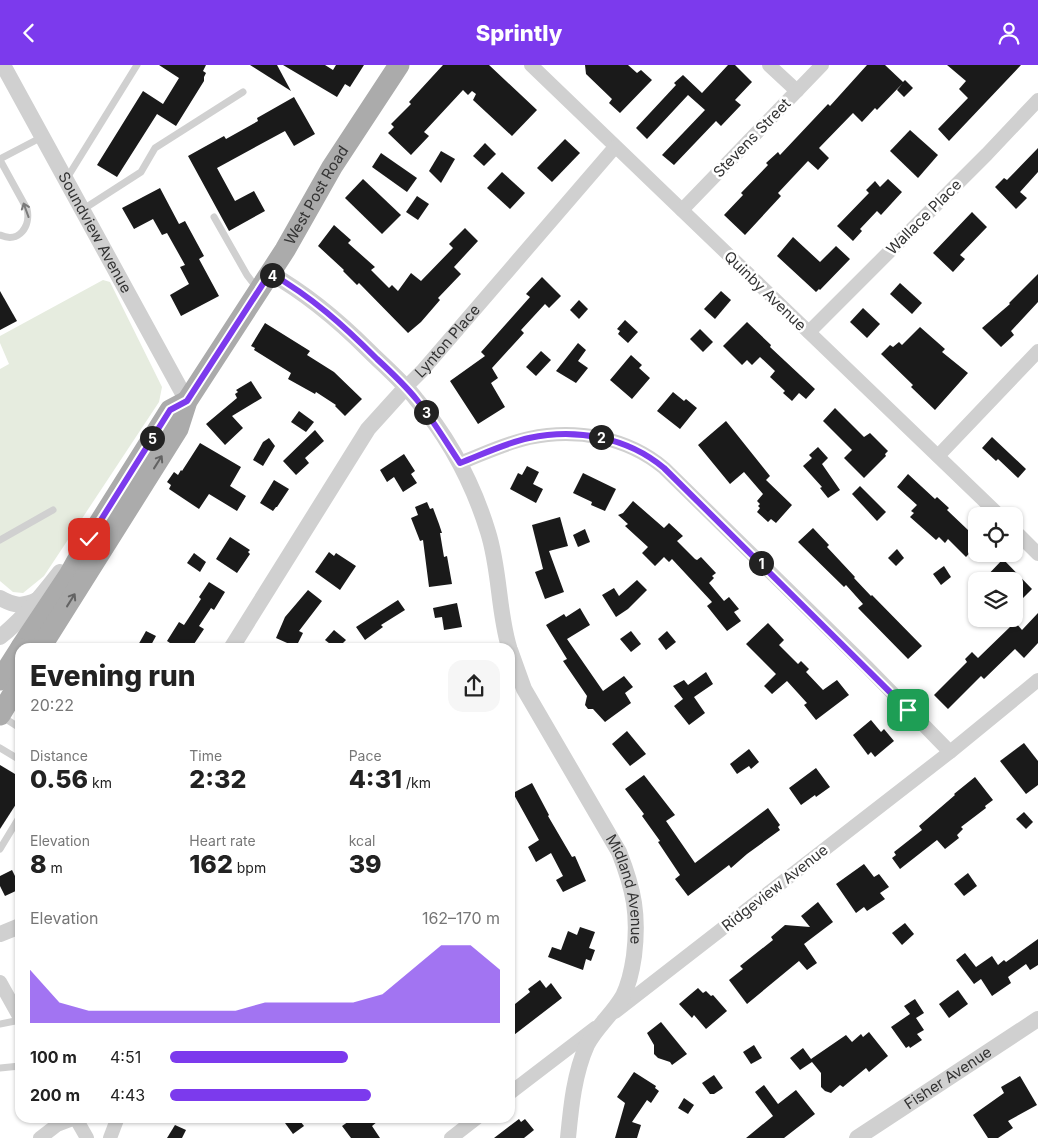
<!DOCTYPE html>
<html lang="en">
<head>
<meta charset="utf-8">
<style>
	:root { --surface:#fff; --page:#f6f6f6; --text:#222; --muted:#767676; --accent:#7c3aed }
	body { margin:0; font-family:Inter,sans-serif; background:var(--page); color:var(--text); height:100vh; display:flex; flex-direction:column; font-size:19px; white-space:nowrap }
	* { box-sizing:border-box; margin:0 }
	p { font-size:16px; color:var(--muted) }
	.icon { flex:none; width:28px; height:28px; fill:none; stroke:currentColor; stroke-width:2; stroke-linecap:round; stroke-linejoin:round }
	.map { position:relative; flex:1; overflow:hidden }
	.panel { position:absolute; left:15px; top:578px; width:500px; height:480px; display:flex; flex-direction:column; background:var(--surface); border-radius:15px; box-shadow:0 1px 4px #0004 }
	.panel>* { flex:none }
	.fabs { position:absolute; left:968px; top:442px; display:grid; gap:10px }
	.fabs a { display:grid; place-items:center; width:55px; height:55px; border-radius:10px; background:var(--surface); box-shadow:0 1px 4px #0004; font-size:25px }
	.pin { position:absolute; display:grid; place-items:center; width:42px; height:42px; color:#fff; margin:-21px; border-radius:10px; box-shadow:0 2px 8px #0006 }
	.km { position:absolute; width:25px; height:25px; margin:-12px; border-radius:50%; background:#222; color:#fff; font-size:14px; line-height:25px; text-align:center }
	.round { display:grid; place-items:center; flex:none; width:52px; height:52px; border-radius:15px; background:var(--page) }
	.summary { display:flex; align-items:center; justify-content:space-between; height:85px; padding:0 15px }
	h1 { font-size:28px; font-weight:800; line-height:38px }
	.figures { display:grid; grid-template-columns:repeat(3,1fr); gap:8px; height:85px; padding:5px 15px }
	.figures div { display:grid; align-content:center }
	.figures b { font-size:25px; font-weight:800 }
	.figures small { font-size:14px; font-weight:400 }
	.figures p { font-size:14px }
	.chart { height:140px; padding:10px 15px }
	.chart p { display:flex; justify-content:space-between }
	.chart svg { width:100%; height:90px; margin-top:5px; fill:var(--accent); opacity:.7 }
	ul { padding:0 15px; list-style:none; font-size:16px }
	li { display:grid; grid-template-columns:80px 60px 1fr; align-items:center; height:38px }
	li i { height:12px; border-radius:6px; background:var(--accent) }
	header { display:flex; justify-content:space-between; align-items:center; height:65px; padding:0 15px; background:var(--accent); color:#fff; font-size:22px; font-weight:800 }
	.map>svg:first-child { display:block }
	.green { fill:#e6ecdf }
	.building { fill:#1a1a1a }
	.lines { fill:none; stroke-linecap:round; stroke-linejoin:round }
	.service { stroke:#d0d0d0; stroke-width:7 }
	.minor { stroke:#d0d0d0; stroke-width:14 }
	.tertiary { stroke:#d0d0d0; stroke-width:16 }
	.primary { stroke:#ababab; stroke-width:21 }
	.oneway { stroke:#7a7a7a }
	.oneway2 { stroke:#636363 }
	.route-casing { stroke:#fff; stroke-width:10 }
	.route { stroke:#7c3aed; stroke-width:6 }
	.labels { text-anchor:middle; stroke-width:5; stroke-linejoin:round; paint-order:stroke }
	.street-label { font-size:15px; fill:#333; stroke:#fff }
</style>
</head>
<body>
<header><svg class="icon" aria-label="back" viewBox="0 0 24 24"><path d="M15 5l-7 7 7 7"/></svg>Sprintly<svg class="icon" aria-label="person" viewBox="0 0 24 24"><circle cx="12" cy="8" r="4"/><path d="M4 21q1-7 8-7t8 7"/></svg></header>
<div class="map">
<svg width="1038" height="1073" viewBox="0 0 1038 1073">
	<rect width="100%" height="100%" fill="#fff"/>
	<path class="green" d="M103,215L110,217L162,322L159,337L44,511L23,528L13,527L0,516V304L9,299L0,278V271Z"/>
	<g class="building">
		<path d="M159,0H206L203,6L206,8L204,12V16L176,61L157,49L117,112L97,100L143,26L163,39L179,13Z"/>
		<path d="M250,0H277L291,26Z"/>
		<path d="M283,0H325L333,5L336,0H364L350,22L345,19L337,32Z"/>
		<path d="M443,0H489L537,45L512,71L473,35L476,29L472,26L468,30L463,25L424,67L429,71L411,90L388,68L394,62L391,59L411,39L409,37Z"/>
		<path d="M585,0H628L637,8L641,5L652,15L620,48L609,38L612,34L586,9Z"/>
		<path d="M728,0H735L752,17L735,35L741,40L721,61L716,56L674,100L662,90L705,45L688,30L647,74L636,63L676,20L674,18L683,10L702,28Z"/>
		<path d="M867,0H885L903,17L905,15L913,23L904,32L897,25L902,19L877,45L875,43L862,57L853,48L819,83L829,93L818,105L808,96L778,128L781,131L745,170L724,150L743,130L741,128L768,100L766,98L778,87L780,90L828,39L830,41Z"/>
		<path d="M947,0H1021L949,76L938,64L968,33L959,24L966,16Z"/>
		<path d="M294,32L315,69L294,81L285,66L217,103L235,136L254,126L265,146L229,166L188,91L224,71L226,74L258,56L257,53Z"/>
		<path d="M910,65L938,90L918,113L890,86Z"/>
		<path d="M565,74L580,88L552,117L537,103Z"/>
		<path d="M485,78L496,89L484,101L473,91Z"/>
		<path d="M1038,83V107L1020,127L1027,133L1016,144L995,122L1004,113L1007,115Z"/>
		<path d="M441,86L455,94L441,118L429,106Z"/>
		<path d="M381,88L417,113L407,127L372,102Z"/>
		<path d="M502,107L525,128L510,144L487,123Z"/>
		<path d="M363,114L401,150L382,169L345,133Z"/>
		<path d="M888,114L902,127L881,150L877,146L860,164L862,166L853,176L837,161L869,128L866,125L875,116L880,122Z"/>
		<path d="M160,123L179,159L185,156L204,191L199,194L219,231L181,251L170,230L189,219L180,202L185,200L167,168L162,170L153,154L134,164L122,143Z"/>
		<path d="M417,131L429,139L418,155L406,147Z"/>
		<path d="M972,147L987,162L960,190L965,194L953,207L933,188Z"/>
		<path d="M334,160L351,175L348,178L375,202L371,205L389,223L392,220L398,226L411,208L421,216L453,183L449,179L465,163L478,176L454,202L461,209L438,233L440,235L421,257L408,268L359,218L357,220L343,206L344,205L318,181Z"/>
		<path d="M793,172L820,197L836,181L850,194L820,225L819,224L816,227L777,191Z"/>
		<path d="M1038,209V237L1012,265L1011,266L1014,270L1001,282L982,263L1010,239L1009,238Z"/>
		<path d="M542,212L561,231L549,243L545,239L521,265L524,268L492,303L498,313L491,318L505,342L478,359L450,316L485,291L481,287L530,232L526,229Z"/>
		<path d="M900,218L922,238L912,249L890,229Z"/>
		<path d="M0,226L17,256L0,265Z"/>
		<path d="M721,226L731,235L715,254L704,244Z"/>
		<path d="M579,235L588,244L579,254L570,245Z"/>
		<path d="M863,243L880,259L867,273L850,257Z"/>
		<path d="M625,255L638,267L628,278L618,269L620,266L617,264Z"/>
		<path d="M747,257L771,280L770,282L815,324L806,334L799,328L792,336L783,328L785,326L770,312L775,306L760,292L752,300L747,295L742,300L723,281Z"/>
		<path d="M265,258L310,286L307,290L334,307L362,334L345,351L335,341L336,340L316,327L315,329L288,314L291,308L254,285L255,283L251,281Z"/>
		<path d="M920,262L945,284L942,287L968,308L935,345L911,322L913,320L881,289L890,280L893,282L899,277L902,280Z"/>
		<path d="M700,264L713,277L703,287L690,274Z"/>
		<path d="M578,278L586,285L578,296L588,303L576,318L556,306Z"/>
		<path d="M541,286L551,295L536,311L526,302Z"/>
		<path d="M631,290L642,300L639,303L650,313L632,334L610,315Z"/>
		<path d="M251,316L262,333L232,351L243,363L225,380L206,359L237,333L235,329L238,327L236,325Z"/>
		<path d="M673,327L684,336L686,334L697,343L680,364L657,346Z"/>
		<path d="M835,343L864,372L870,368L888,386L885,389L886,391L864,413L844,393L852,385L823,356Z"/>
		<path d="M299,346L314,357L306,367L291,357Z"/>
		<path d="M726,356L770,411L766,415L792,440L776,458L771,454L768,457L757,447L760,443L758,441L760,439L757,436L763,429L744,407L730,419L698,380Z"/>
		<path d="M315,365L324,376L305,393L309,398L296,410L283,396Z"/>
		<path d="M992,372L1026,404L1018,413L998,394L996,396L982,383Z"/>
		<path d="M269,373L275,381L263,401L253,395L263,377Z"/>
		<path d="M200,378L241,402L230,421L246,431L237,446L209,429L199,444L169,424L171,420L167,417L174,407L178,410L181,405L182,406Z"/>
		<path d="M818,382L828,393L822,399L840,425L828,433L820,423L822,422L803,401L812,393L809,390Z"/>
		<path d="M404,389L415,406L411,409L417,418L403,427L394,412L387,417L380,405Z"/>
		<path d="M527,401L539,407L533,419L543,424L536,438L510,424L518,408L522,410Z"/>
		<path d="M583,408L616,424L605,446L591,440L592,437L573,428Z"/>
		<path d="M908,409L935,434L937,432L949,443L947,445L968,465L970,463L976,469V481L966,492L948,474L945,478L939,472L936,475L910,452L914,448L911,446L917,440L897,422Z"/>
		<path d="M274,415L289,424L277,442H276L273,446L260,438Z"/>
		<path d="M860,421L886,447L877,456L852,429Z"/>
		<path d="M633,436L664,463L669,458L683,471L677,476L695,494L697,495L701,492L716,508L712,511L714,513L709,518L724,536L729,532L739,544L734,547L741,556L727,566L707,541L712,537L672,494L669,497L664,492L655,501L642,488L648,482L625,461L628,459L618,450L623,448Z"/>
		<path d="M427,437L430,444L433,443L439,459L442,468H440L444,492L447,491L452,519L429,522L423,475L420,476L411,453L418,450L415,442Z"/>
		<path d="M560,452L568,481L549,486L564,527L545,534L535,507L543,504L532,460Z"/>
		<path d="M813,463L829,480L827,482L855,512L854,513L871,531L872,530L922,581L908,594L858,543L863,539L846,520L844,522L798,477Z"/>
		<path d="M585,464L590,477L578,482L573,470Z"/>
		<path d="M230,472L250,485L248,487L250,489L237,508L216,494Z"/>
		<path d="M897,484L904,493L896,501L888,493Z"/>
		<path d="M329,487L334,491L336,488L356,501L340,525L315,507Z"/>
		<path d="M194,488L206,497L200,507L187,498Z"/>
		<path d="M1003,494L1032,524L1022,534L1014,527V516H982Z"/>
		<path d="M944,501L951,512L941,520L933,509Z"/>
		<path d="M637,515L647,525L628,544L616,552L602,530L614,523L619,531Z"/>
		<path d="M209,517L225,527L214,545L211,543L199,561L204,564L192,582H176L167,576L179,557L184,560L188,554L201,534L199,532Z"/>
		<path d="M308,525L322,536L299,566L303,568L296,582L276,573L285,552Z"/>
		<path d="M398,535L405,545L381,560L383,562L365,575L356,562Z"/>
		<path d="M457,538L462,562L444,565L442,552L435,553L433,543Z"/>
		<path d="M580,543L590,560L567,574L603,626L624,611L633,622L625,628L631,638L605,657L593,644H588L585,640L587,631L563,596L567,594L546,560L564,549L566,552Z"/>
		<path d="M1038,548V578L1024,593L1015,584L984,614L981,611L948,644L934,630L967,597L965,594L972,587L978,593L1012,560L1016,558L1022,565Z"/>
		<path d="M768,558L784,575L779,580L798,599L801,596L809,604L806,607L823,625L837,615L849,630L816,655L804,640L807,638L787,616L772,629L764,621L776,609L746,579Z"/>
		<path d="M334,565L346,575L339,582H334L325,575Z"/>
		<path d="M146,566L156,571L150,582H137Z"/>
		<path d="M631,566L641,579L631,587L620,574Z"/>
		<path d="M667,566L676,577L666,585L658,574Z"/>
		<path d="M706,607L713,619L694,632L705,648L689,660L674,641L683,634L673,621L684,615L688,620Z"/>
		<path d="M871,655L881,667L884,664L894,676L875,692L871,687L868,690L853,670Z"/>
		<path d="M627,666L646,689L630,701L612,679Z"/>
		<path d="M1024,678L1038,696V720L1026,729L1000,696Z"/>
		<path d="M749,684L759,697L751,704L749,701L737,709L730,699Z"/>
		<path d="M0,700L20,712V733L0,764Z"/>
		<path d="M816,703L830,722L816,732L815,730L801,740L789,723Z"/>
		<path d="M644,710L675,750L666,756L695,798L768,743L780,760L778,762L780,765L747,789L731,803L729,800L688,831L675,814L680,810L658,777L660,776L642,751L644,749L625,724Z"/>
		<path d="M975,712L993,735L985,741L986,743L961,762L963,764L957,770L959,773L945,784L937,775L900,804L892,793L896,790L894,787L922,765L919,761L955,730L954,729Z"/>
		<path d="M532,718L549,750L548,751L572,792L575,791L586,816L563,827L556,815L563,811L551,788L536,797L528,782L539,775L513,728Z"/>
		<path d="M1024,747L1033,757L1026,764L1016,754Z"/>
		<path d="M864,799L874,812L879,809L889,822L880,828L885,834L867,846L864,842L856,848L836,819Z"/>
		<path d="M12,805L16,813L20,812V824L5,831L0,821V811Z"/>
		<path d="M968,808L977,821L964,831L954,819Z"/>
		<path d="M818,837L833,857L804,879L817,898L807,905L799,896L747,939L729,915L743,904L740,901L773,875L771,872L785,860L810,862L801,851Z"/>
		<path d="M905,858L914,869L902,880L892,868Z"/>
		<path d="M580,862L595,867L589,883L595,885L591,896L586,894L583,905L548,892L552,882L561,885L568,866L577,870Z"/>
		<path d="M1038,874V900L1030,905L1026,899L1008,912L1011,918L992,931L981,914L974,919L956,895L965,888L976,902L992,891L998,900L1004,895L1006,897Z"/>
		<path d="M540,915L546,923L551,918L562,933L510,973V943L530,927L528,924Z"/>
		<path d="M698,923L703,928L706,926L711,931L713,930L727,946L706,964L694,950L692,953L679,939Z"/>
		<path d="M958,925L968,939L949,953L939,939Z"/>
		<path d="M915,934L924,948L916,953L924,965L917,969L922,975L910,983L909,981L906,983L891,962L910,949L904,941Z"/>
		<path d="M661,957L687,989L672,1000L670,997L658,993L654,989V980L647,968Z"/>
		<path d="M869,967L888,991L869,1007L866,1003L843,1022L840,1020L831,1028L825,1026L821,1022V1008L812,997L800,1005L790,993L803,983L811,994L846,970L852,977L861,969L863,972Z"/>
		<path d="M754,980L762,993L751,999L743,987Z"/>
		<path d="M634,1007L656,1021L655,1023L659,1026L651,1038L647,1035L632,1057L641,1060L637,1073H615L625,1038L617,1032Z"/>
		<path d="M714,1010L723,1023L714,1029H710L702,1018Z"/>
		<path d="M1020,1011L1037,1040L1008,1056L1013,1063L998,1073H988L973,1050L1004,1028L1001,1022Z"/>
		<path d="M764,1020L778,1039L796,1025L815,1049L784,1073H746L773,1051L755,1027Z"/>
		<path d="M684,1033L694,1040L688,1049L678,1043Z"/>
		<path d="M292,1052H297L304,1061L293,1069L285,1058Z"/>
		<path d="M355,1052H383L372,1061L380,1073H351L342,1061Z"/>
		<path d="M519,1054L521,1057L525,1054L534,1065L524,1073H494Z"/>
		<path d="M175,1060L186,1065L182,1073H167Z"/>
	</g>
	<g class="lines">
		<g class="service">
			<path d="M0,94L42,72"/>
			<path d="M0,95L27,144C31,161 19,179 0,170"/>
			<path d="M67,113L137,0"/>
			<path d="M82,145L141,107L155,83L243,27"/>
			<path d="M214,152L247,210L257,223"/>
			<path d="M0,475L53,445"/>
			<path d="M1,651L20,663"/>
			<path d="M0,683L20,695"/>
			<path d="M0,784L20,751"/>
			<path d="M0,959L20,955"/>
			<path d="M0,1003L20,1001"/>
		</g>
		<g class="minor">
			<path d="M531,0L1000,451"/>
			<path d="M769,0L797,26"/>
			<path d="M682,145L822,0"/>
			<path d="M809,267L987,89L1038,35"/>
			<path id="s1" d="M406,322L422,306L615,82"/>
			<path d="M938,391L1038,286"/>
			<path d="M460,398C483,389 506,378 529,373C576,363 627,372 664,403L867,602L950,687"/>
			<path d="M1014,465L1038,489"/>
			<path d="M0,917L20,953"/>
			<path d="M615,947L950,687L1038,615"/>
			<path d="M510,1028L595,963"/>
			<path d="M75,1052L87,1073"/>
			<path d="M40,1073L57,1060L78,1052"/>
			<path d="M110,1073L118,1052"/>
			<path d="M451,1073L478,1052"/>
		</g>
		<g class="tertiary">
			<path id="s2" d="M3,0L187,336"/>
			<path d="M270,208C307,229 338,255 368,285C384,301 402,316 416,334C449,373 473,418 488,467C500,505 498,545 509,582"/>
			<path d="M0,533C14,541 23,542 37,535"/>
			<path d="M0,572C23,554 42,530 60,507"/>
			<path d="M232,582L368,364L406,322"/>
			<path id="s3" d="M510,585L524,624L619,787C634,825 639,850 634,891C632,905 629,919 623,931C613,949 596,962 587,980C574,1009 571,1042 568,1073"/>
			<path d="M0,869L20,861"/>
			<path id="s4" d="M857,1073L1038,954"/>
		</g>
		<g class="primary">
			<path d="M21,582L69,510L89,474L170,345L187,336"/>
			<path id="s5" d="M41,582L178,364L187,336L285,185L332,102L399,0"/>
			<path d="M0,615L20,584"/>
			<path d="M0,650L20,617"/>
		</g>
	</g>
	<defs><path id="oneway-shaft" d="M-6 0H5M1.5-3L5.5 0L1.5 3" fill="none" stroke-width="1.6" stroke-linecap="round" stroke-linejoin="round" transform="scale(1.25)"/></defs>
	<use class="oneway" href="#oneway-shaft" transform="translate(26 145) rotate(-110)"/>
	<g class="oneway2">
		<use href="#oneway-shaft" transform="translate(158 397) rotate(-58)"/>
		<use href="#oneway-shaft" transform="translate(71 535) rotate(-58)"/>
	</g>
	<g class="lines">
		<defs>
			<path id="route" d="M89,474L170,345L187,336L270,208C312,232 343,260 377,294C391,307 405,320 417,335C433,355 446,377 460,398C483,389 506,378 529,373C576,363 627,372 664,403L908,645"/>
		</defs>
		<use href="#route" class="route-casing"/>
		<use href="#route" class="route"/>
	</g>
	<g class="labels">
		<g class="street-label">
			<text transform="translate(752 73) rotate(-46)" y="5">Stevens Street</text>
			<text dy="5" stroke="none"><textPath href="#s5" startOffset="530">West Post Road</textPath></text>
			<text transform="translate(924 152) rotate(-45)" y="5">Wallace Place</text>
			<text dy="5" stroke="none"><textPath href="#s2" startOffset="191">Soundview Avenue</textPath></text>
			<text transform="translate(765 226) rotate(44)" y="5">Quinby Avenue</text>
			<text dy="5" stroke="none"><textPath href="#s1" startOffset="62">Lynton Place</textPath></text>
			<text transform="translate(775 823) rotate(-38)" y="5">Ridgeview Avenue</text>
			<text dy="5" stroke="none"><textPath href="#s3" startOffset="268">Midland Avenue</textPath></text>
			<text dy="5" stroke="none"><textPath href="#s4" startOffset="109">Fisher Avenue</textPath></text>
		</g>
	</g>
</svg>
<div class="fabs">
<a><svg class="icon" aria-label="locate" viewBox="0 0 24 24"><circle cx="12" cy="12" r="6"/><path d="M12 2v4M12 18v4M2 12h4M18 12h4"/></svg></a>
<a><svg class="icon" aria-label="layers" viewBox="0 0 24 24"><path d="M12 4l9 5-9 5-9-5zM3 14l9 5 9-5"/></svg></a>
</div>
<div class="pin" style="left:908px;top:645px;background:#1e9e55"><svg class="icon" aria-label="arrive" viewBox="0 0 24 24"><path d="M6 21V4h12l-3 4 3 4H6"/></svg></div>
<div class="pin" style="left:89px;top:474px;background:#d93025"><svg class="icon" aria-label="check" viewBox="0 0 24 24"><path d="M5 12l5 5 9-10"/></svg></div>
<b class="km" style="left:761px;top:498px">1</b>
<b class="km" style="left:601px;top:372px">2</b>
<b class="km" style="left:426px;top:347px">3</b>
<b class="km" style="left:272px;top:210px">4</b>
<b class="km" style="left:152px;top:373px">5</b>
<section class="panel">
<div class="summary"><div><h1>Evening run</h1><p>20:22</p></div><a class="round"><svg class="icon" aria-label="share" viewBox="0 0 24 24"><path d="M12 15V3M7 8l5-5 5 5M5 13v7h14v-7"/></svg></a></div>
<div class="figures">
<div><p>Distance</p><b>0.56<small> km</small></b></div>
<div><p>Time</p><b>2:32</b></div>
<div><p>Pace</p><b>4:31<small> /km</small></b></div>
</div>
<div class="figures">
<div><p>Elevation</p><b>8<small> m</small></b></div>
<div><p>Heart rate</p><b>162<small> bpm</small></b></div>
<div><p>kcal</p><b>39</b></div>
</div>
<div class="chart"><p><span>Elevation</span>162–170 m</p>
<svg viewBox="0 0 160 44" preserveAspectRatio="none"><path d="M0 44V18L10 34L20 38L30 38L40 38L50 38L60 38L70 38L80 34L90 34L100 34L110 34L120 30L130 18L140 6L150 6L160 18V44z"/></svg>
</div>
<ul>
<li><b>100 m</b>4:51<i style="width:54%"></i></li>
<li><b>200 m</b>4:43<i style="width:61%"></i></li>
</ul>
</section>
</div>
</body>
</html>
